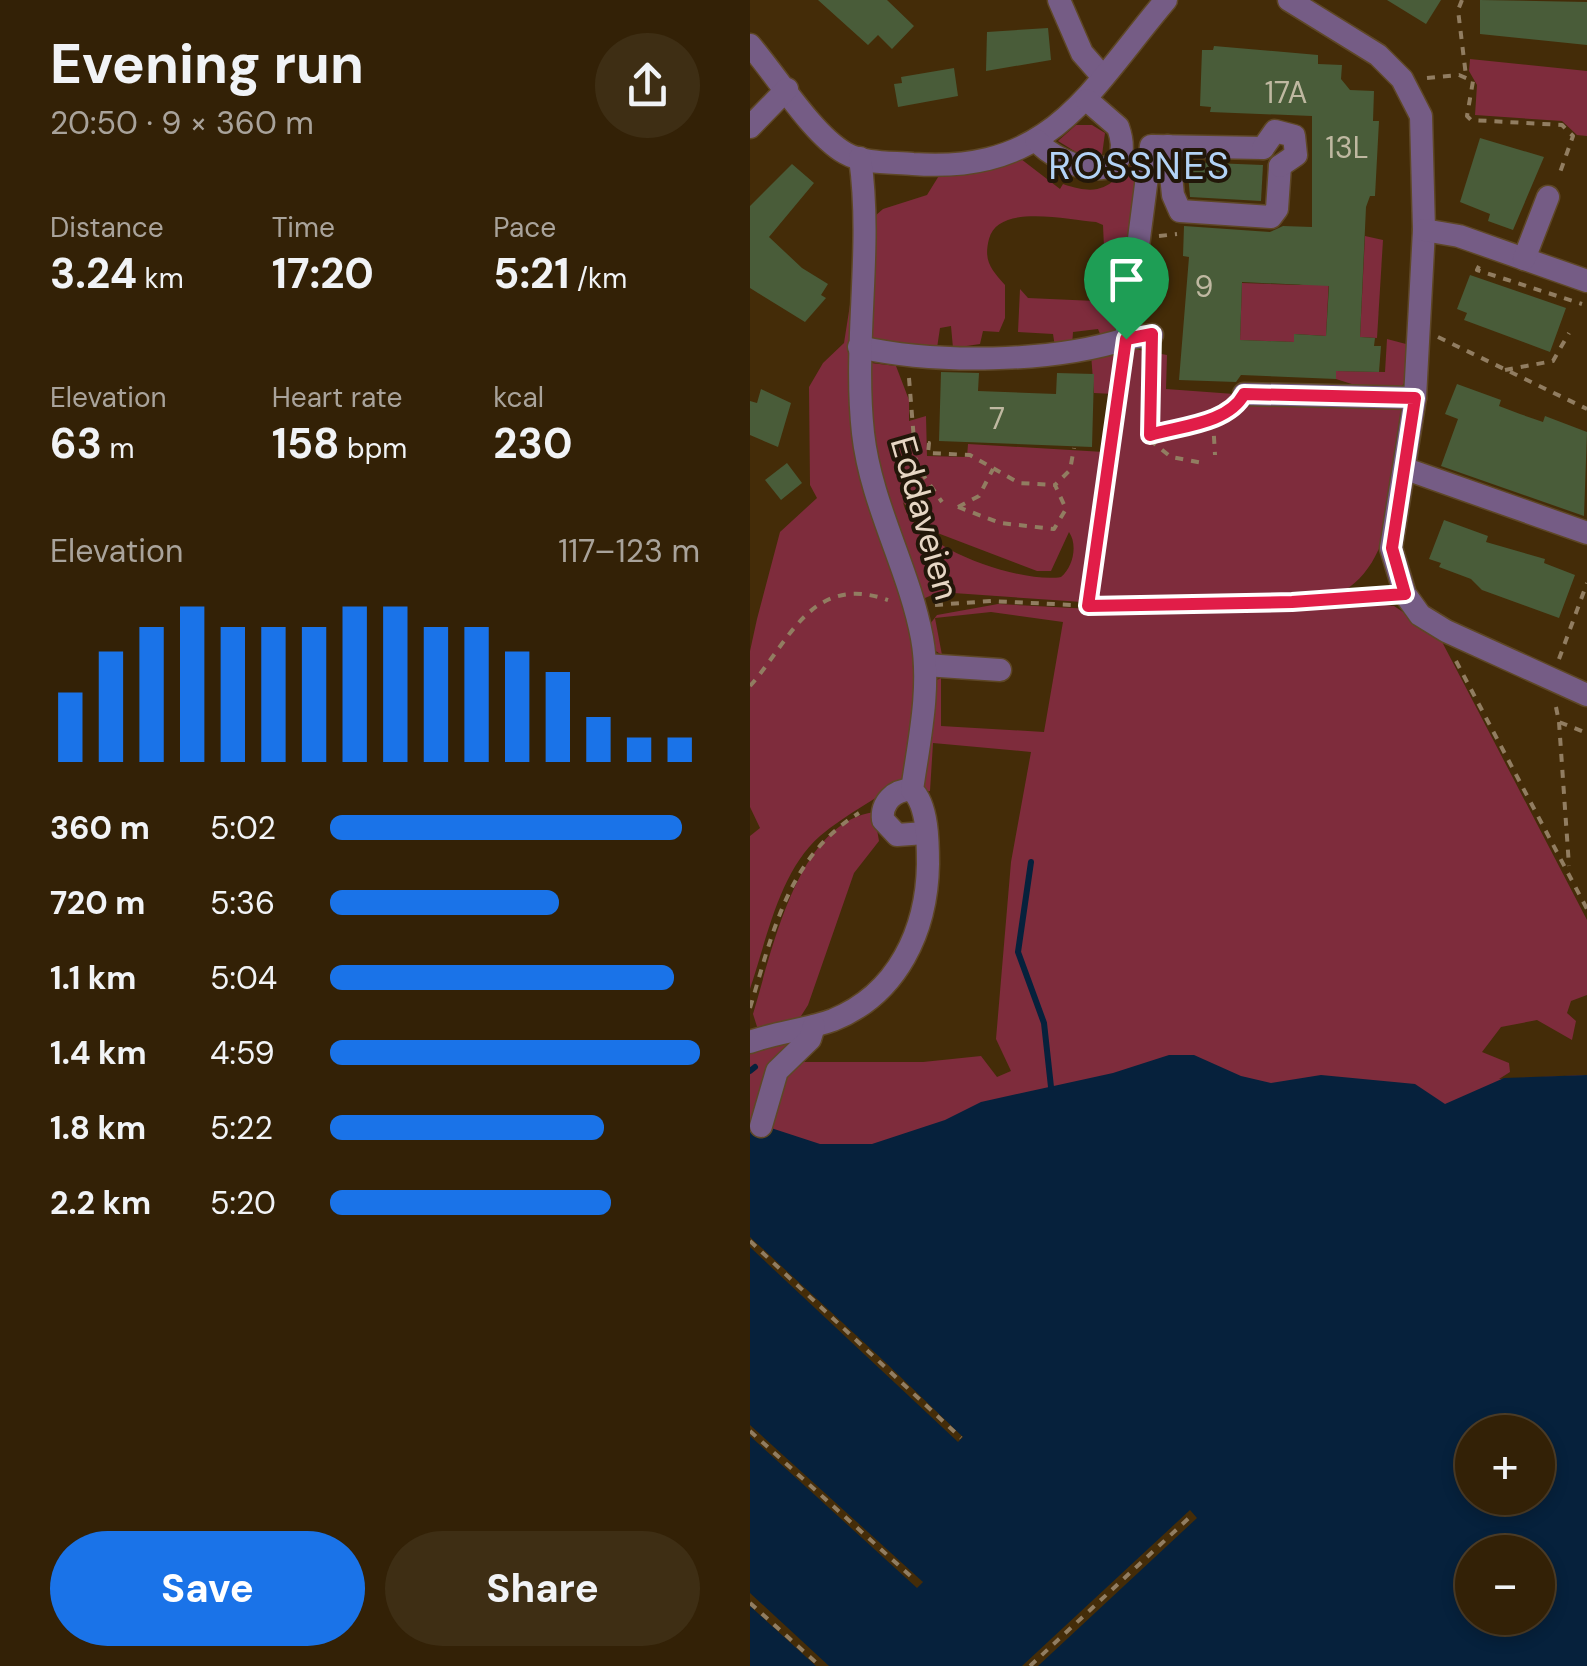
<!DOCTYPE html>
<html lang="en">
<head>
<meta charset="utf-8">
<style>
	:root { --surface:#332106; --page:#3e2e14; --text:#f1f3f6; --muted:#a9a39b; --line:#4e3e28; --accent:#1a73e8 }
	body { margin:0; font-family:"DM Sans",sans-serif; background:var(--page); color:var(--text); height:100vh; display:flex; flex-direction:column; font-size:38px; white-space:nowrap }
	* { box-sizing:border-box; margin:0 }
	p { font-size:32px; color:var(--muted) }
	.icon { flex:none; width:55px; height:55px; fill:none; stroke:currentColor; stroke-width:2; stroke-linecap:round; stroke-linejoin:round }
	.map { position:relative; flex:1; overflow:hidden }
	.panel { display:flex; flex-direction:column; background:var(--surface); width:750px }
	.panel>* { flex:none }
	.buttons { position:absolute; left:705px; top:1415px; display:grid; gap:20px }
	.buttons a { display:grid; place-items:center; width:100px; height:100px; border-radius:50%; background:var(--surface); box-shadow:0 5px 15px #0003,0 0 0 2px var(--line); font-size:50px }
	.pin { position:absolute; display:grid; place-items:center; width:85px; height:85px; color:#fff; margin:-102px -42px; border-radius:50% 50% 50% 0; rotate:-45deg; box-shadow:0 0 10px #0007 }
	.pin .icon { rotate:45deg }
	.round { display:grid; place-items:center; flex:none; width:105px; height:105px; border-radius:52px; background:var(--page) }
	.summary { display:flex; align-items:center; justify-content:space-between; height:170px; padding:0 50px }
	h1 { font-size:55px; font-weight:700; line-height:75px }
	.stats { display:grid; grid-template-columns:repeat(3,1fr); gap:15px; height:170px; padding:10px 50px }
	.stats div { display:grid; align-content:center }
	.stats b { font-size:42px; font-weight:700 }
	.stats small { font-size:28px; font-weight:400 }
	.stats p { font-size:28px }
	.chart { height:280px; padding:20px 50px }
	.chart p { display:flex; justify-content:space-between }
	.chart svg { width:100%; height:180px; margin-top:10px; stroke:var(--accent); stroke-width:6 }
	.button { display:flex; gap:20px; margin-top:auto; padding:20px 50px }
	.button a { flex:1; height:115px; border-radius:60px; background:var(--accent); color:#fff; font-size:40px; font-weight:700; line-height:115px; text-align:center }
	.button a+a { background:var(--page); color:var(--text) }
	ul { padding:0 50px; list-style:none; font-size:32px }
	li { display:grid; grid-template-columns:160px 120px 1fr; align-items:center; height:75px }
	li i { height:25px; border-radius:12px; background:var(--accent) }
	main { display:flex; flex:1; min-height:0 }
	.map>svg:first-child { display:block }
	.green { fill:#7e2c3c; fill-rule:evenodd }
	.water { fill:#06213c; fill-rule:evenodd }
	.pier { fill:#442c08 }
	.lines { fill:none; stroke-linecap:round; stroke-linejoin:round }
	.stream { stroke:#06213c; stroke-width:6 }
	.building { fill:#495c39; fill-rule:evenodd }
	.minor-casing { stroke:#5e4726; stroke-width:25 }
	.path { stroke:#917d61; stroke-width:4; stroke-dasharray:8 8; stroke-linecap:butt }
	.minor { stroke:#755c85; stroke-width:22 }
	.route-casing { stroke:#fff; stroke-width:20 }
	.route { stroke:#e11d48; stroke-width:12 }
	.labels { text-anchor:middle; stroke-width:8; stroke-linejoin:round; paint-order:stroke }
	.number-label { font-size:30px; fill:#bfb8a1 }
	.street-label { font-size:35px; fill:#e6d6c4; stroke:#221709 }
	.neighbourhood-label { font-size:38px; letter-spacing:2.5px; fill:#b3d3f6; stroke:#221709 }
</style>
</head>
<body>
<main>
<section class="panel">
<div class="summary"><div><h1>Evening run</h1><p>20:50 · 9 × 360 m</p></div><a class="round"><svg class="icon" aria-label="share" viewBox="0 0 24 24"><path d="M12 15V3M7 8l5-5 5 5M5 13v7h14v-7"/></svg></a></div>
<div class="stats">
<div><p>Distance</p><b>3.24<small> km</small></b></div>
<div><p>Time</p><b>17:20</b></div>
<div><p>Pace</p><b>5:21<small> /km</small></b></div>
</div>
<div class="stats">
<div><p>Elevation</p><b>63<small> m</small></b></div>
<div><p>Heart rate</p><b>158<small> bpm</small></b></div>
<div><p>kcal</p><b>230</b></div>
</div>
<div class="chart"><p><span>Elevation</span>117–123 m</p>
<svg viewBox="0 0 160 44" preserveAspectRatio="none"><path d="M5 44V27M15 44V17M25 44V11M35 44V6M45 44V11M55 44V11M65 44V11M75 44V6M85 44V6M95 44V11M105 44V11M115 44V17M125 44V22M135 44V33M145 44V38M155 44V38"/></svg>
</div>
<ul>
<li><b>360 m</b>5:02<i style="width:95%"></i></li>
<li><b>720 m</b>5:36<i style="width:62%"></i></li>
<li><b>1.1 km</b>5:04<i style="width:93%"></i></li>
<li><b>1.4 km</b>4:59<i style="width:100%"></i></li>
<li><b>1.8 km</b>5:22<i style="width:74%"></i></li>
<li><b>2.2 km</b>5:20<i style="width:76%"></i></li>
</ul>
<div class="button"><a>Save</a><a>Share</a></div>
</section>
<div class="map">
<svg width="837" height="1666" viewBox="0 0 837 1666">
	<rect width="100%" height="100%" fill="#442c08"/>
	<g class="green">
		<path d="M720,59L837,71V136L827,135L812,121L725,115L727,85L719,71Z"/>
		<path d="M326,125H342L355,133L352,155L334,157L308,141Z"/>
		<path d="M271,159L310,189L313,184C359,200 360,179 391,159L385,236L354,247L353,225L346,222C318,220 248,203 239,239C233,262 242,270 255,285V318L249,332L233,331L230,344L203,348L201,326L190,328L187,348L120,338L125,216L133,209L177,195L190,174Z"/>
		<path d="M615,236L633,240L627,338L610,337Z"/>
		<path d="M386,243L373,332L352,339L348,329L323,332L322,346L305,347L303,334L268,332L270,289L278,298L345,301L353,255Z"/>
		<path d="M107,260L103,395L170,654L154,779C127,799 96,814 70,836C29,872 17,939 0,989V836L10,828L0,807V651L7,619L30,532L67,498L60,485L59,387L73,363L94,343Z"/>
		<path d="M579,278L576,336L545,334L544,342L490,340L492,283L549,285Z"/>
		<path d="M637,339L656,344V381L650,388L608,386L586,379V371L635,372Z"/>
		<path d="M372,347L364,394L344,393L341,354Z"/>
		<path d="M379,348L417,355L416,389L647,406L656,415C645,474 647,573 581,597L342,603Z"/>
		<path d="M113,362L146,366L159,400V421L176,416L177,456L217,457L218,444L354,452L332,602L189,592L168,601L137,516ZM153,502L177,529L287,571H301L319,532C328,545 323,567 311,577C271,584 161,547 153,502Z"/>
		<path d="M608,602L644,606L689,636L837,920V995L821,1001L817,1013L826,1021L822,1040L787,1020L751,1027L732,1052L759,1063L760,1072L749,1079L837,1075V1162L250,1170L12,1140L23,1101L43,1062H173L231,1056L247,1077L261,1071L246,1039L261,862L281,752L183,743L180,791L175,792L173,781L185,681L191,678V726L294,732L313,622L241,612L185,618L192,655L181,648L180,624L187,615L248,604L361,610Z"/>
		<path d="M124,812L129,841L104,873L58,1005L46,1024L9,1033L3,1014C22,952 47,823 124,812Z"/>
		<path d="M47,1036L22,1065L0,1126V1051Z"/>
	</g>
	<path class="water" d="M419,1055H444L491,1076L521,1083L571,1075L665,1084L695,1104L754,1078L837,1075V1666H0V1126L18,1127L70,1144H122L195,1120L231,1102L363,1073ZM722,1432H788V1498H722ZM722,1552H788V1618H722Z"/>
	<g class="pier">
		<path d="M0,1237L134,1361L213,1437L208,1442L19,1265L0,1247Z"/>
		<path d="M0,1425L173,1582L167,1588L0,1436Z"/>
		<path d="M440,1510L447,1518L288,1666H272Z"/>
		<path d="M0,1593L79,1666H66L0,1606Z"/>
	</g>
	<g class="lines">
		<g class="stream">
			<path d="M281,862L268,952L294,1023L301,1087"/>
			<path d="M0,1071L5,1067"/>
		</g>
	</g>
	<g class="building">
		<path d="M68,0H137L164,26L142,49L128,35L118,45Z"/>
		<path d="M637,0H691L676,24Z"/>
		<path d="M730,0L837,2V45L730,34Z"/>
		<path d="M298,28L301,60L236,71L237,32Z"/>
		<path d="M464,46L568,55V64L592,65L591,79L600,90L624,91L623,121H629L625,196H620L616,207L610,337L625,338L624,346H631L629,372L586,371V379L491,375L486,382L429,380L439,257L433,256L434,226L520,232L533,226L562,227V116L460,112L461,107L450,106L452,50H463ZM492,282L579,286L576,336L544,334V342L490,340Z"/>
		<path d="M204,68L208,96L148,107L144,84L152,83L151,77Z"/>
		<path d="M730,138L794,157L763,230L738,221L740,214L710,202Z"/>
		<path d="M437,162L513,165L511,201L440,197Z"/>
		<path d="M42,164L64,183L19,237L52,268L78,284L71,295L76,298L55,322L0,288V206Z"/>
		<path d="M720,275L816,308L800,352L714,320L717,313L707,309Z"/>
		<path d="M191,372L229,373L228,391L306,394L307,373L344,374L342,447L189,441Z"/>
		<path d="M707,384L751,400L749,406L770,414L793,422L795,416L837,432L834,516L691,466L708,419L695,414Z"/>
		<path d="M11,389L41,403L28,447L0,435V401L7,403Z"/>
		<path d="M37,463L52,483L31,500L15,480Z"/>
		<path d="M694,520L738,536L736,542L795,559L794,563L825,575L809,618L732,590L721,579L689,567L691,563L679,559Z"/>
	</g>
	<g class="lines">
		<defs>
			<g id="minor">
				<path d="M309,0L332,53L353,77"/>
				<path d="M539,0L628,55L652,79L671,116L674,230L665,398L641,548L655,594L670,615L696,631L837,695"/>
				<path d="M0,45C26,75 62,134 95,153C114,164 142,162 163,164C302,174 338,92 416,0"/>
				<path d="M0,127L37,89"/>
				<path d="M286,140C311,170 390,190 368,127L337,100"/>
				<path d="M404,146L513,148"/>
				<path d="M418,146L423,195L430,211L521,217L527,209L530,166"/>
				<path d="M513,148L525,131L544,136L546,155L530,166"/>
				<path d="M674,230L709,236L837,281"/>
				<path d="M774,259L798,197"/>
				<path d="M376,339L402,335"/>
				<path d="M109,347C186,364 300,363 376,339L401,146"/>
				<path d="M494,394L665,398"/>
				<path d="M656,469L837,533"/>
				<path d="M175,665L250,670"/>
				<path d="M162,790C144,789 131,803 133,820L147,835L175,833"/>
				<path d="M0,1042C27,1032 56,1030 83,1020C148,994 177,930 178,864C178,843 178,805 162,790C169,741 181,688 172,638C159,568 121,505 113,433C103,341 123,250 110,158"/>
				<path d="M11,1126L27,1071L60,1039L64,1026"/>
			</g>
		</defs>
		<use href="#minor" class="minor-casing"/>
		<g class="path">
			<path d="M712,0L708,10L716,76"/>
			<path d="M677,78L709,75L723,81L717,116L721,120L812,125L823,136L808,178"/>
			<path d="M409,236L427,234"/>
			<path d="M344,257L366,246"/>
			<path d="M729,266L727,270L832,304"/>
			<path d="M688,337L837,409"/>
			<path d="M401,359V441L421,457L453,463"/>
			<path d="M755,370L803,361L819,333"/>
			<path d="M159,378L166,465L192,502"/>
			<path d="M463,420L465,455"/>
			<path d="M400,435L462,419L480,409"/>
			<path d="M162,442L179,443L178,453L220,455L269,483L305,485"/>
			<path d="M208,507L250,523L304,529L316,509L305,485L320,470L324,448"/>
			<path d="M208,507L229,496L243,469"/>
			<path d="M185,605L241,601L364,607L635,595"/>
			<path d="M337,606L372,363"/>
			<path d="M809,659L837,583"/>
			<path d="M706,661L837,909"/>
			<path d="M0,686C40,641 61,573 138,600"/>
			<path d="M806,707L809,722L837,733"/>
			<path d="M809,722L819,866"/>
			<path d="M0,1008C23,932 38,857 109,813"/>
			<path d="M0,1241L211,1438"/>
			<path d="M0,1431L166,1581"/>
			<path d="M0,1603L70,1666"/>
			<path d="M280,1666L440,1517"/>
		</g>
		<use href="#minor" class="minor"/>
	</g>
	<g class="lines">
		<defs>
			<path id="route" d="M402,334L400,435C429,426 478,424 494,394L665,398L642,548L655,594L542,602L338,606L376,339Z"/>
		</defs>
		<use href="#route" class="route-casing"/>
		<use href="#route" class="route"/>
	</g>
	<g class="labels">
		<g class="number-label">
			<text x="536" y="103">17A</text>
			<text x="597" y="158">13L</text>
			<text x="454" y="297">9</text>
			<text x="247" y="429">7</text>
		</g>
		<g class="street-label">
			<text transform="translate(175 518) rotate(74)" y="12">Eddaveien</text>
		</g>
		<g class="neighbourhood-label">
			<text x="390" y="179">ROSSNES</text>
		</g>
	</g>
</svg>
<div class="buttons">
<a>+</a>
<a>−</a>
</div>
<div class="pin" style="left:376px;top:339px;background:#1e9e55"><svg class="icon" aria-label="arrive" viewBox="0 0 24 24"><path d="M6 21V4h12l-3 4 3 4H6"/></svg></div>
</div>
</main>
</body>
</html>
